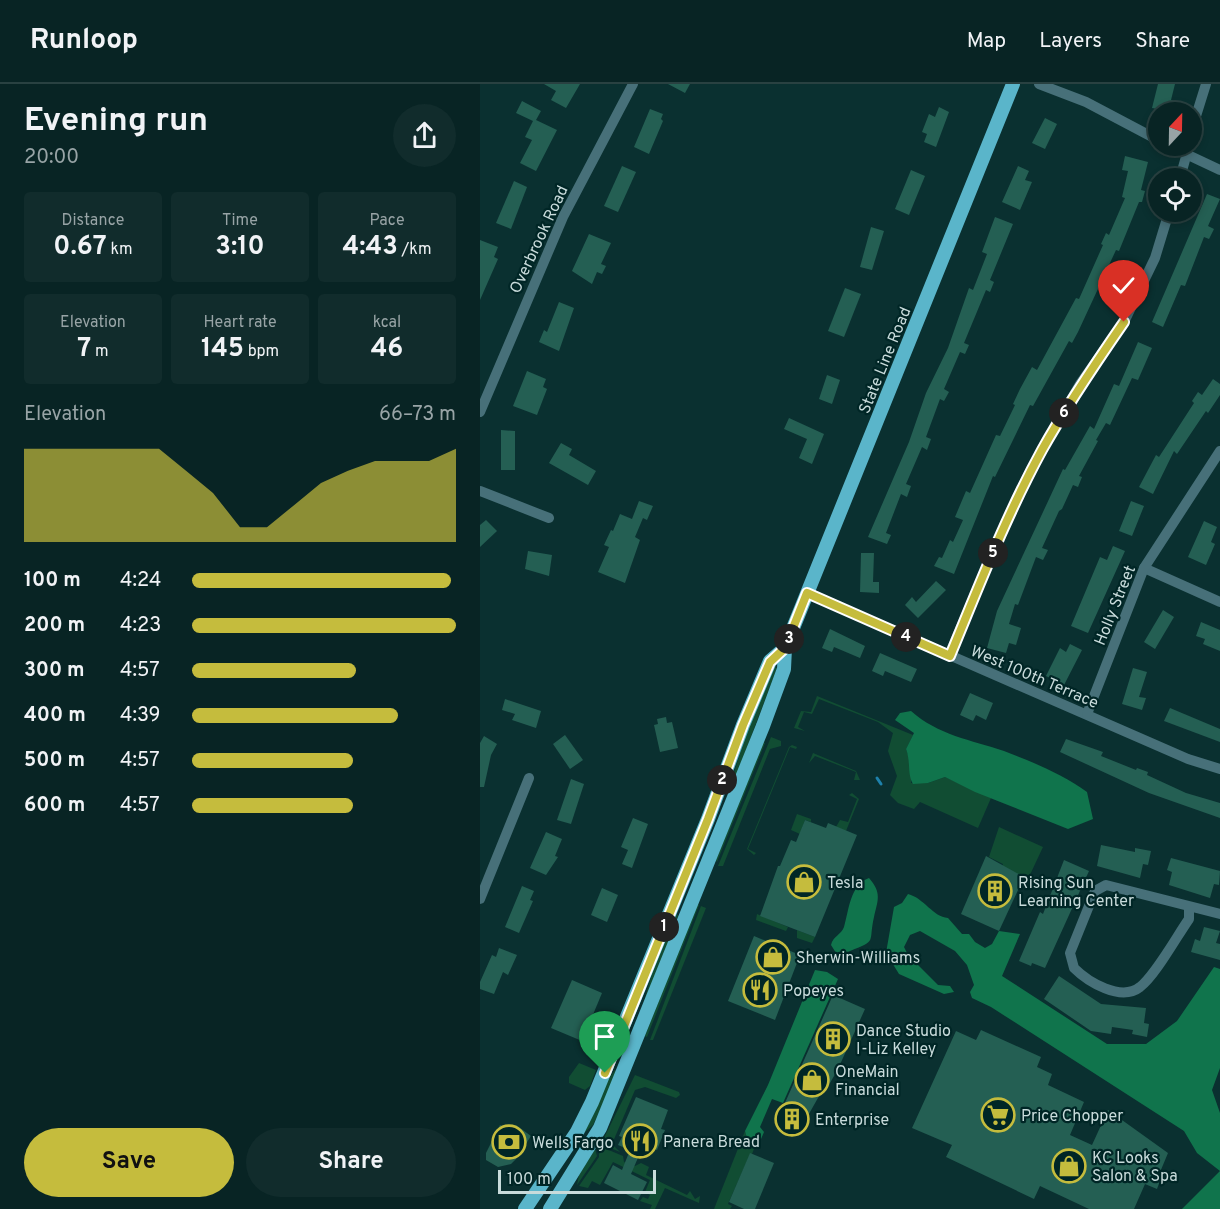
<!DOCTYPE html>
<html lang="en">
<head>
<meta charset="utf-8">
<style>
	:root { --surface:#082424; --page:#112c2c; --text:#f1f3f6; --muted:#98a4a6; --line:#294141; --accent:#c5bc3d }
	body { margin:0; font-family:Overpass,sans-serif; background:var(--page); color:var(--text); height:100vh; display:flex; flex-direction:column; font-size:22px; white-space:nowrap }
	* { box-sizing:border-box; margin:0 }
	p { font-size:20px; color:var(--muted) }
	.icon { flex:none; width:33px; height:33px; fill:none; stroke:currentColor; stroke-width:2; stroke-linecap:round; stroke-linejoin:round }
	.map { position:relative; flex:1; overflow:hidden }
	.drawer { display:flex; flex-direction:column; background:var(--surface); width:480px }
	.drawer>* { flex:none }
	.needle { width:39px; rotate:22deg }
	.controls { position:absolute; left:668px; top:18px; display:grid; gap:12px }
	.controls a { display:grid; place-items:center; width:54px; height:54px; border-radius:50%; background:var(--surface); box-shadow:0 3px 9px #0003,0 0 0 2px var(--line); font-size:30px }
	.scale { position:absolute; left:18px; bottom:15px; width:158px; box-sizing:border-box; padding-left:6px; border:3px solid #c8dbdb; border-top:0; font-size:16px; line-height:21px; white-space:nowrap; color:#c8dbdb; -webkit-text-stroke:4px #002626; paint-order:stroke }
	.pin { position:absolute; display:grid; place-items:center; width:51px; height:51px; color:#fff; margin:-62px -26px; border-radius:50% 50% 50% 0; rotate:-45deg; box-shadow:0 0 6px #0007 }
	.pin .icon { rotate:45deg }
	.km { position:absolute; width:30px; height:30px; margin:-15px; border-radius:50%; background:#222; color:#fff; font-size:16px; line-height:30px; text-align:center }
	.round { display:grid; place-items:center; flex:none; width:63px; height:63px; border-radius:32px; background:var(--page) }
	.headline { display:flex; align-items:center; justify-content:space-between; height:102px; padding:0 24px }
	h1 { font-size:33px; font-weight:700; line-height:45px }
	.metrics { display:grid; grid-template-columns:repeat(3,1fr); gap:9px; height:102px; padding:6px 24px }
	.metrics div { display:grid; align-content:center; border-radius:6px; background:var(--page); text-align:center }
	.metrics b { font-size:26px; font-weight:700 }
	.metrics small { font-size:16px; font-weight:400 }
	.metrics p { font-size:16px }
	.chart { height:168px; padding:12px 24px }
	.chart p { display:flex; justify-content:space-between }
	.chart svg { width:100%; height:108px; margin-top:6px; fill:var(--accent); opacity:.7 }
	.primary-button { display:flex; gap:12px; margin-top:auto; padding:12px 24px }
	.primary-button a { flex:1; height:69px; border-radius:36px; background:var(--accent); color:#111; font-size:24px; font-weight:700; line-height:69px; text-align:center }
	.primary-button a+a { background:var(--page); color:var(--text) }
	ul { padding:0 24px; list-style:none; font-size:20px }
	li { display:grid; grid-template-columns:96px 72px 1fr; align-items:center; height:45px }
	li i { height:15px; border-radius:8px; background:var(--accent) }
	header { display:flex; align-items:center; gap:36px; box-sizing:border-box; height:84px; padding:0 30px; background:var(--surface); border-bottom:2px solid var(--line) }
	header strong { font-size:28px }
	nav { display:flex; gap:33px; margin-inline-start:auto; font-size:21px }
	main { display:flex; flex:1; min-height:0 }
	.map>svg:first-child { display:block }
	.green { fill:#114d33 }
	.forest { fill:#10744c }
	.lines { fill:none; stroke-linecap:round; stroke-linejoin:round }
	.stream { stroke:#1e81ab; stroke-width:3 }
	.building { fill:#245f53 }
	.minor { stroke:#477079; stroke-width:10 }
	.major { stroke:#5ab5ca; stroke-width:14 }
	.route-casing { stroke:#fff; stroke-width:12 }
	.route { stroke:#c5bc3d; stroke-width:8 }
	.labels { text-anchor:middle; stroke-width:4.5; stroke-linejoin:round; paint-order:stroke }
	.street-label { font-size:16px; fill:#c8dbdb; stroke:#002626 }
	.poi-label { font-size:16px; fill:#c8dbdb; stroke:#002626; text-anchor:start }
</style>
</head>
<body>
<header>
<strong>Runloop</strong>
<nav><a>Map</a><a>Layers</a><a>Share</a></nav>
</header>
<main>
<section class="drawer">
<div class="headline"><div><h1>Evening run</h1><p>20:00</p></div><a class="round"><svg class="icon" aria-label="share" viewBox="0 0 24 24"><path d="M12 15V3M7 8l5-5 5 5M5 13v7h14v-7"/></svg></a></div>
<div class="metrics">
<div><p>Distance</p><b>0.67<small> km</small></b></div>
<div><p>Time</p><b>3:10</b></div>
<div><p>Pace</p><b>4:43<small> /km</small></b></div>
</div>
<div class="metrics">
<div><p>Elevation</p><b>7<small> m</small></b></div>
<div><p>Heart rate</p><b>145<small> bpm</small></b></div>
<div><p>kcal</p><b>46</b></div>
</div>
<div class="chart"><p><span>Elevation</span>66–73 m</p>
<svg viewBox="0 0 160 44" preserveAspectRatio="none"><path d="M0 44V6L10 6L20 6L30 6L40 6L50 6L60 15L70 24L80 38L90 38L100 29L110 20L120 15L130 11L140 11L150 11L160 6V44z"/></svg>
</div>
<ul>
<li><b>100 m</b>4:24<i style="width:98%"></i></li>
<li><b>200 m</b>4:23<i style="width:100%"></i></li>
<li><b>300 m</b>4:57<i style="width:62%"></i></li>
<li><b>400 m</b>4:39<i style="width:78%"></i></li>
<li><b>500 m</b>4:57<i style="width:61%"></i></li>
<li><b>600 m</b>4:57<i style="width:61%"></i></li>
</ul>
<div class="primary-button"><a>Save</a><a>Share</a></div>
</section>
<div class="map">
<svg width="740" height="1125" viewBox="0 0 740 1125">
	<rect width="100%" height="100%" fill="#0a3030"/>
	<g class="green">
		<path d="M295,583L297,584L256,692L253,691L269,642Z"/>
		<path d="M337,612L433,651L426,665L431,679V699H448L465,693L511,714L498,744L440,718L434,725L418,719L410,711L417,692L408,667L413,649L398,638L339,615L332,630L324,628L318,643L325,647L314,644L321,627L331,628Z"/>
		<path d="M291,653L301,657V662L290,665L243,782H238Z"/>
		<path d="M283,658L285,659L237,778L236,776Z"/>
		<path d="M312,661L317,663L316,665L310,663L268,765L276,769L274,771L267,765L309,663Z"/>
		<path d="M333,669L376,687L380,696H374L376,688L335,672L329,679Z"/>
		<path d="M372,709L379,715L366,747L356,743L360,736L368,738L377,715L369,711Z"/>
		<path d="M317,730L331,735V738L325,736L320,750L311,746Z"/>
		<path d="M519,743L563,763L548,795L522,783L523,780L509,773Z"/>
		<path d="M217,820L219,821L167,953L165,952Z"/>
		<path d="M221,822L226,824L173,956H170Z"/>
		<path d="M195,830L198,831L196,841L164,918L179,865Z"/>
		<path d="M277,830L308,843L306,847L276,836Z"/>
		<path d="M317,846L335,853L332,859L317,854Z"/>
		<path d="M99,979L116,986L110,1002L105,1006L89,999V993Z"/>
		<path d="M135,986L138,988L113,1041L104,1049L124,1001Z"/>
		<path d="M155,991L199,1008L200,1011L196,1014L165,1003L155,1006L132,1060L140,1068L121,1060Z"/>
		<path d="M265,1047L269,1063L274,1065L272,1070H270L248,1120L252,1122L250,1125H234Z"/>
		<path d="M119,1062L143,1072L144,1078L155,1082L161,1079L169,1083L166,1091L207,1111L210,1107L215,1115L220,1112L219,1119L185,1104L175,1125H170L172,1121L160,1117L163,1113L168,1115L170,1111L165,1108L170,1096L133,1078L120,1101L112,1097L108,1104L99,1102L119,1073Z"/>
		<path d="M115,1065L117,1072L97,1101L99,1091Z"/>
	</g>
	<g class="forest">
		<path d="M431,627C458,651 491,656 524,667C553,678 582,690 607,708L613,735L588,745L495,708L465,693L448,699L433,700C427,690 431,678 426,665L434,649L415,636L420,629Z"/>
		<path d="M389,794C402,809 398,816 394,833C388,859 398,856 370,867C365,869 365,872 358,872L351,861C353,852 361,851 364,843C369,826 370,801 389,794Z"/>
		<path d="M428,810C444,814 453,833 468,834L482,850H489L495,858L505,864L512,860L519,847L540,850L522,892L627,960H666L697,937L734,883L740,885V984L732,1006L740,1029V1125H702L740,1087L717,1069L704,1047L511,923L492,914L490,908L494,901L487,881L475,867L440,847L430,851L424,863L428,871L458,901L470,902L474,908L464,910L419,890L406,869L414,823L422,819Z"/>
		<path d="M335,886L347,888L358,895L303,1019L292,1015L280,1043L284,1048L281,1055L277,1054L276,1057L280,1058L274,1065L269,1063L265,1047L288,1001Z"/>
	</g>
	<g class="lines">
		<path class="stream" d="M397,694L401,700"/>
	</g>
	<g class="building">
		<path d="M64,0H100L86,24L71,16L76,7Z"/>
		<path d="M188,0H210L205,9Z"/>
		<path d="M678,0H695L691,16L696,17L693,28L672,24Z"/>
		<path d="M42,17L61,27L56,36L77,46L56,87L40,79L52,56L45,53L53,37L36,29Z"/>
		<path d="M459,23L469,28L456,63L444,58L447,50L442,48L449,30L455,33Z"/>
		<path d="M170,25L183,30L181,35L183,37L169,70L154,63Z"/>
		<path d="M565,34L577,40L565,65L552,59Z"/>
		<path d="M645,72L668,78L661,106L665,107L662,118H659L639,167L636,166L598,248L592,259L589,257L553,322L550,321L515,393L513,392L474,490L454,482L459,473L462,474L470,456L473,458L483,436L475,433L486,407L490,409L516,351L520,352L535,321L533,320L540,305L552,283L557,286L596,214L599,215L623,161L621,160L626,149L629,151L645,114L642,113L648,87L642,86Z"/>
		<path d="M142,82L156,88L138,128L124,122Z"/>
		<path d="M538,82L549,87L545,96L552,98L540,126L522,118Z"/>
		<path d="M431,86L445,92L429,131L415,125Z"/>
		<path d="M34,97L47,103L31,145L16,139Z"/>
		<path d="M727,110L740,115L728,142L734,145L729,155L724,153L705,202L701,201L683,243L672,238Z"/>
		<path d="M515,133L533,140L510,196L514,198L510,208L506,206L484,259L489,261L485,270L480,268L464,305L469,308L464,317L460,315L446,353L451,355L447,366L442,363L426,400L431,402L427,413L421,410L406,449L411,451L407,460L388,453L429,358L446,309L468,264L489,204L493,206L507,170L502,168Z"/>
		<path d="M391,143L404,147L392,186L380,183Z"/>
		<path d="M109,150L131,159L121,180L126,182L122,190L117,188L112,200L92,187Z"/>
		<path d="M0,156L18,163L14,173L18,175L0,216Z"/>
		<path d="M365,204L381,210L364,253L348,247Z"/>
		<path d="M79,218L94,224L79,267L59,258L64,246L67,248Z"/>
		<path d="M658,258L672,264L658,296L652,294L630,341L626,339L616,356L618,357L599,392L602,393L598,403L593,401L582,425L579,427L562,464L568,466L563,476L556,473L538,521L535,520L529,540L541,544L536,561L529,559L526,569L507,564L517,527L583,385L585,386L610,342L614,345L634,300L639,302Z"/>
		<path d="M47,287L66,295L63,303L67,305L57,331L33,322Z"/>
		<path d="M347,291L360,296L352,320L339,315Z"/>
		<path d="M733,295L740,300V311L728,329L726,327L697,370L694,367L673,410L659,403L676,371L679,373L714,319L712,317L718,308L722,311Z"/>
		<path d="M309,334L344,350L332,380L319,374L327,355L304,345Z"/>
		<path d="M21,346L35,347V386H21Z"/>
		<path d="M81,359L92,365L89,371L116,387L108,401L69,379Z"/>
		<path d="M159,417L173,422L167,436L163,434L155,453L160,456L145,499L118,488L129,463L124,461L131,446L133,447L140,430L152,435Z"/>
		<path d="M651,417L664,422L652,452L639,447Z"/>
		<path d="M6,436L17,447L0,463V441Z"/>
		<path d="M724,437L737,443L731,458L735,460L726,481L708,473Z"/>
		<path d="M633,462L645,467L608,549L591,542L620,473L627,476Z"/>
		<path d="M48,467L72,471L69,492L45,485Z"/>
		<path d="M381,469H394L393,498H399V509L380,508Z"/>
		<path d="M456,497L466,506L438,534L425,521L432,513L436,518Z"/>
		<path d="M683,526L694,533L675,565L664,558Z"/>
		<path d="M721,538L740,546V567L723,560L725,555L716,552Z"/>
		<path d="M350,545L385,562L380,574L354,563L352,568L342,564Z"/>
		<path d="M590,560L602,566L584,601L566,592L580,564L586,568Z"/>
		<path d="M400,569L437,585L431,598L405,587L403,592L392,587Z"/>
		<path d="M653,584L667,588L659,613L666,614L662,626L642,620Z"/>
		<path d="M490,609L513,619L506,636L496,631L493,637L480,631Z"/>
		<path d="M25,615L61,627L56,644L32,636L35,630L22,626Z"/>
		<path d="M690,624L740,645V658L684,637Z"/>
		<path d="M186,633L187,639L192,638L198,664L180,668L174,641L178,640L177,635Z"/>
		<path d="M85,651L103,676L90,685L73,660Z"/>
		<path d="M4,652L17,660L11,671L4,703H0V659Z"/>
		<path d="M586,655L623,668L621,672L656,686L657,684L668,688L667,691L706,709L740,719V734L669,709L580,668Z"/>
		<path d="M91,695L104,700L91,740L77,736Z"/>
		<path d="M153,734L168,740L152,784L142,780L148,766L141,763Z"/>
		<path d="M325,736L346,744L348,739L377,751L335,853L280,832L298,782H300L311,756L316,758Z"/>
		<path d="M66,748L82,755L75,772L78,773L66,791L50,784Z"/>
		<path d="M621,761L655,768V764L671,767L668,781L663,780L660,794L617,782Z"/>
		<path d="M506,772L544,793L519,847L481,830Z"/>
		<path d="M691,774L740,787L739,801L734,800L730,814L689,801L692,788L687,786Z"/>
		<path d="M584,776L609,787L565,884L552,879L551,882L539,877L560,828L563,830Z"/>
		<path d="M42,802L54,807L50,816L53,817L39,849L25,843Z"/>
		<path d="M122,804L138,811L127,838L111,831Z"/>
		<path d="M724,843L740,847L736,859L740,860V876L711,868L715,855L720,857Z"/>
		<path d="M274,852L320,871L295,936L248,917Z"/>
		<path d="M19,864L37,871L28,891L23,888L14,910L0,905V898L12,871L16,873Z"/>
		<path d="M579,892L621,920L666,924L664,939L669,940L667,953L652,950L653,946L632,943L631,950L611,947L564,915Z"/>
		<path d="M92,896L122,909L102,957L71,944Z"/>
		<path d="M353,911L385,925L358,985L350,999L347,998L317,1051L296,1039Z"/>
		<path d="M501,946L561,973L557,983L572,990L568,1001L604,1018L590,1051L612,1061L628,1026L688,1069L678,1093L681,1094L677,1105L665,1100L654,1125H609L560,1102L554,1115L466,1073L472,1061L432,1044L476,947L496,956Z"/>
		<path d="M156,1013L188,1026L181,1045L185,1046L177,1066L172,1064L169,1072L160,1069L151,1090L167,1098L158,1116L124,1099L133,1081L142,1086L150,1066L138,1061L142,1053L139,1052Z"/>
		<path d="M20,1041L32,1046L36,1041L51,1052L36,1075L31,1080L18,1083L6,1076V1069Z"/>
		<path d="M270,1069L294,1079L275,1125H264L249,1118Z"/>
	</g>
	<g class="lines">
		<g class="minor">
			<path d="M559,0L606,18L678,56"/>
			<path d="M711,48L726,0"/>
			<path d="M689,62L740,86"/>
			<path d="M700,94L709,62"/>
			<path d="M0,328L83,133L153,0"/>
			<path d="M0,407L69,434"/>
			<path d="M664,484L740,518"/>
			<path d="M327,509L708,675L740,685"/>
			<path d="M469,571L523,445L561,368L600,300L644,238L675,174L689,128"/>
			<path d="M607,630L664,484L740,367"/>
			<path d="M0,815L49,694"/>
			<path d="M709,823V835C697,852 675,892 660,903C641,918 608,898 594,884L590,869L615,807L626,801L740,830"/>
		</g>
		<g class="major">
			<path d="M45,1125L97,1048L112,1018L228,735L263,641L290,577L305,564"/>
			<path d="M70,1125L120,1044L283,642L304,585L305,564L533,0"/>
		</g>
	</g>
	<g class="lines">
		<defs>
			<path id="route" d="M125,989L228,735L263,641L290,578L305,564L327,509L470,572C499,502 526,432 562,366C587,321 615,280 644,238"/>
		</defs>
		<use href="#route" class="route-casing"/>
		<use href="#route" class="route"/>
	</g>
	<defs>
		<symbol id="shop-ring" viewBox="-11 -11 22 22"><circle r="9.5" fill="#002626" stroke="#c5bc3d" stroke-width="1.5"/><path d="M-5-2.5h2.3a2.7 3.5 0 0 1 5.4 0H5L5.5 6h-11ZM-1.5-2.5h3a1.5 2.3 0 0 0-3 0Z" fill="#c5bc3d"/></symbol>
		<symbol id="building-ring" viewBox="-11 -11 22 22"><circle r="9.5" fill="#002626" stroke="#c5bc3d" stroke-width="1.5"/><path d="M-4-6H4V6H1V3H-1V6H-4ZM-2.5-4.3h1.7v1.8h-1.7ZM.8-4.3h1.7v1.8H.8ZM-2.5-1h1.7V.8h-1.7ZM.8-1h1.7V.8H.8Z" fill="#c5bc3d"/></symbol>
		<symbol id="restaurant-ring" viewBox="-11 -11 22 22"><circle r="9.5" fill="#002626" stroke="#c5bc3d" stroke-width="1.5"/><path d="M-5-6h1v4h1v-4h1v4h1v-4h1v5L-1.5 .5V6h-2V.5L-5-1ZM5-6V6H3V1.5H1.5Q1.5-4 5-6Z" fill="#c5bc3d"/></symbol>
		<symbol id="supermarket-ring" viewBox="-11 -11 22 22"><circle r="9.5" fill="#002626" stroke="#c5bc3d" stroke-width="1.5"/><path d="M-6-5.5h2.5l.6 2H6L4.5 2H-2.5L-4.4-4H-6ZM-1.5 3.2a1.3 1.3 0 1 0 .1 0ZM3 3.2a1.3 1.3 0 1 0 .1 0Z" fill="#c5bc3d"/></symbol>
		<symbol id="bank-ring" viewBox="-11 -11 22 22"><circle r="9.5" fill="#002626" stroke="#c5bc3d" stroke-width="1.5"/><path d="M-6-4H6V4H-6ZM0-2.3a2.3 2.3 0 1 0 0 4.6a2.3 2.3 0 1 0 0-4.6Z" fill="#c5bc3d"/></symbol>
	</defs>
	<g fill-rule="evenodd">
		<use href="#shop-ring" x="305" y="779" width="38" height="38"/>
		<use href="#building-ring" x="496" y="788" width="38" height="38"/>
		<use href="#shop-ring" x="274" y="854" width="38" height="38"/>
		<use href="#restaurant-ring" x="261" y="887" width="38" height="38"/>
		<use href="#building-ring" x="334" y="936" width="38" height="38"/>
		<use href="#shop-ring" x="313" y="977" width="38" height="38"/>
		<use href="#supermarket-ring" x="499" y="1012" width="38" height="38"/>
		<use href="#building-ring" x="293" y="1016" width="38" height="38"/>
		<use href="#restaurant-ring" x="141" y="1038" width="38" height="38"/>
		<use href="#bank-ring" x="10" y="1039" width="38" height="38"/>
		<use href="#shop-ring" x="570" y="1063" width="38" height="38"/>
	</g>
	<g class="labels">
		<g class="street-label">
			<text transform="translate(58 155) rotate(-65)" y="6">Overbrook Road</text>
			<text transform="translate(404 276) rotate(-68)" y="6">State Line Road</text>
			<text transform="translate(634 521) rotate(-68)" y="6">Holly Street</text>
			<text transform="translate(555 592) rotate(23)" y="6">West 100th Terrace</text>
		</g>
		<g class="poi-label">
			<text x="347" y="804">Tesla</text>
			<text x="538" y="804">Rising Sun<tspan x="538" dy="18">Learning Center</tspan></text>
			<text x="316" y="879">Sherwin-Williams</text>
			<text x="303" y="912">Popeyes</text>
			<text x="376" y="952">Dance Studio<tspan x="376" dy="18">I-Liz Kelley</tspan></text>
			<text x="355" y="993">OneMain<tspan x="355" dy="18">Financial</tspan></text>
			<text x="541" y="1037">Price Chopper</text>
			<text x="335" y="1041">Enterprise</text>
			<text x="183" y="1063">Panera Bread</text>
			<text x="52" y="1064">Wells Fargo</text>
			<text x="612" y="1079">KC Looks<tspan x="612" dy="18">Salon &amp; Spa</tspan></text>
		</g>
	</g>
</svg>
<div class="controls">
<a><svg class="needle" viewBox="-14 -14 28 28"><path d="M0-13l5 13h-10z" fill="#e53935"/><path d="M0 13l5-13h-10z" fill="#98a4a6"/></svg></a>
<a><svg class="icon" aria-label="locate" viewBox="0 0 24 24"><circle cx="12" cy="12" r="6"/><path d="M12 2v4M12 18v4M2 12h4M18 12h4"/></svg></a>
</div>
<div class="scale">100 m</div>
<div class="pin" style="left:125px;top:989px;background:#1e9e55"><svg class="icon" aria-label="arrive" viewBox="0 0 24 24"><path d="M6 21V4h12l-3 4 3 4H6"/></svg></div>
<div class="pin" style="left:644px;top:238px;background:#d93025"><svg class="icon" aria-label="check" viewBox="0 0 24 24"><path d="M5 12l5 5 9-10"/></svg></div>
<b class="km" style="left:184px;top:843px">1</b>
<b class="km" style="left:242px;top:696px">2</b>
<b class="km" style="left:309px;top:555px">3</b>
<b class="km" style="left:426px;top:553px">4</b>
<b class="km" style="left:513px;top:469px">5</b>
<b class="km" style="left:584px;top:329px">6</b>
</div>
</main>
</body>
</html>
